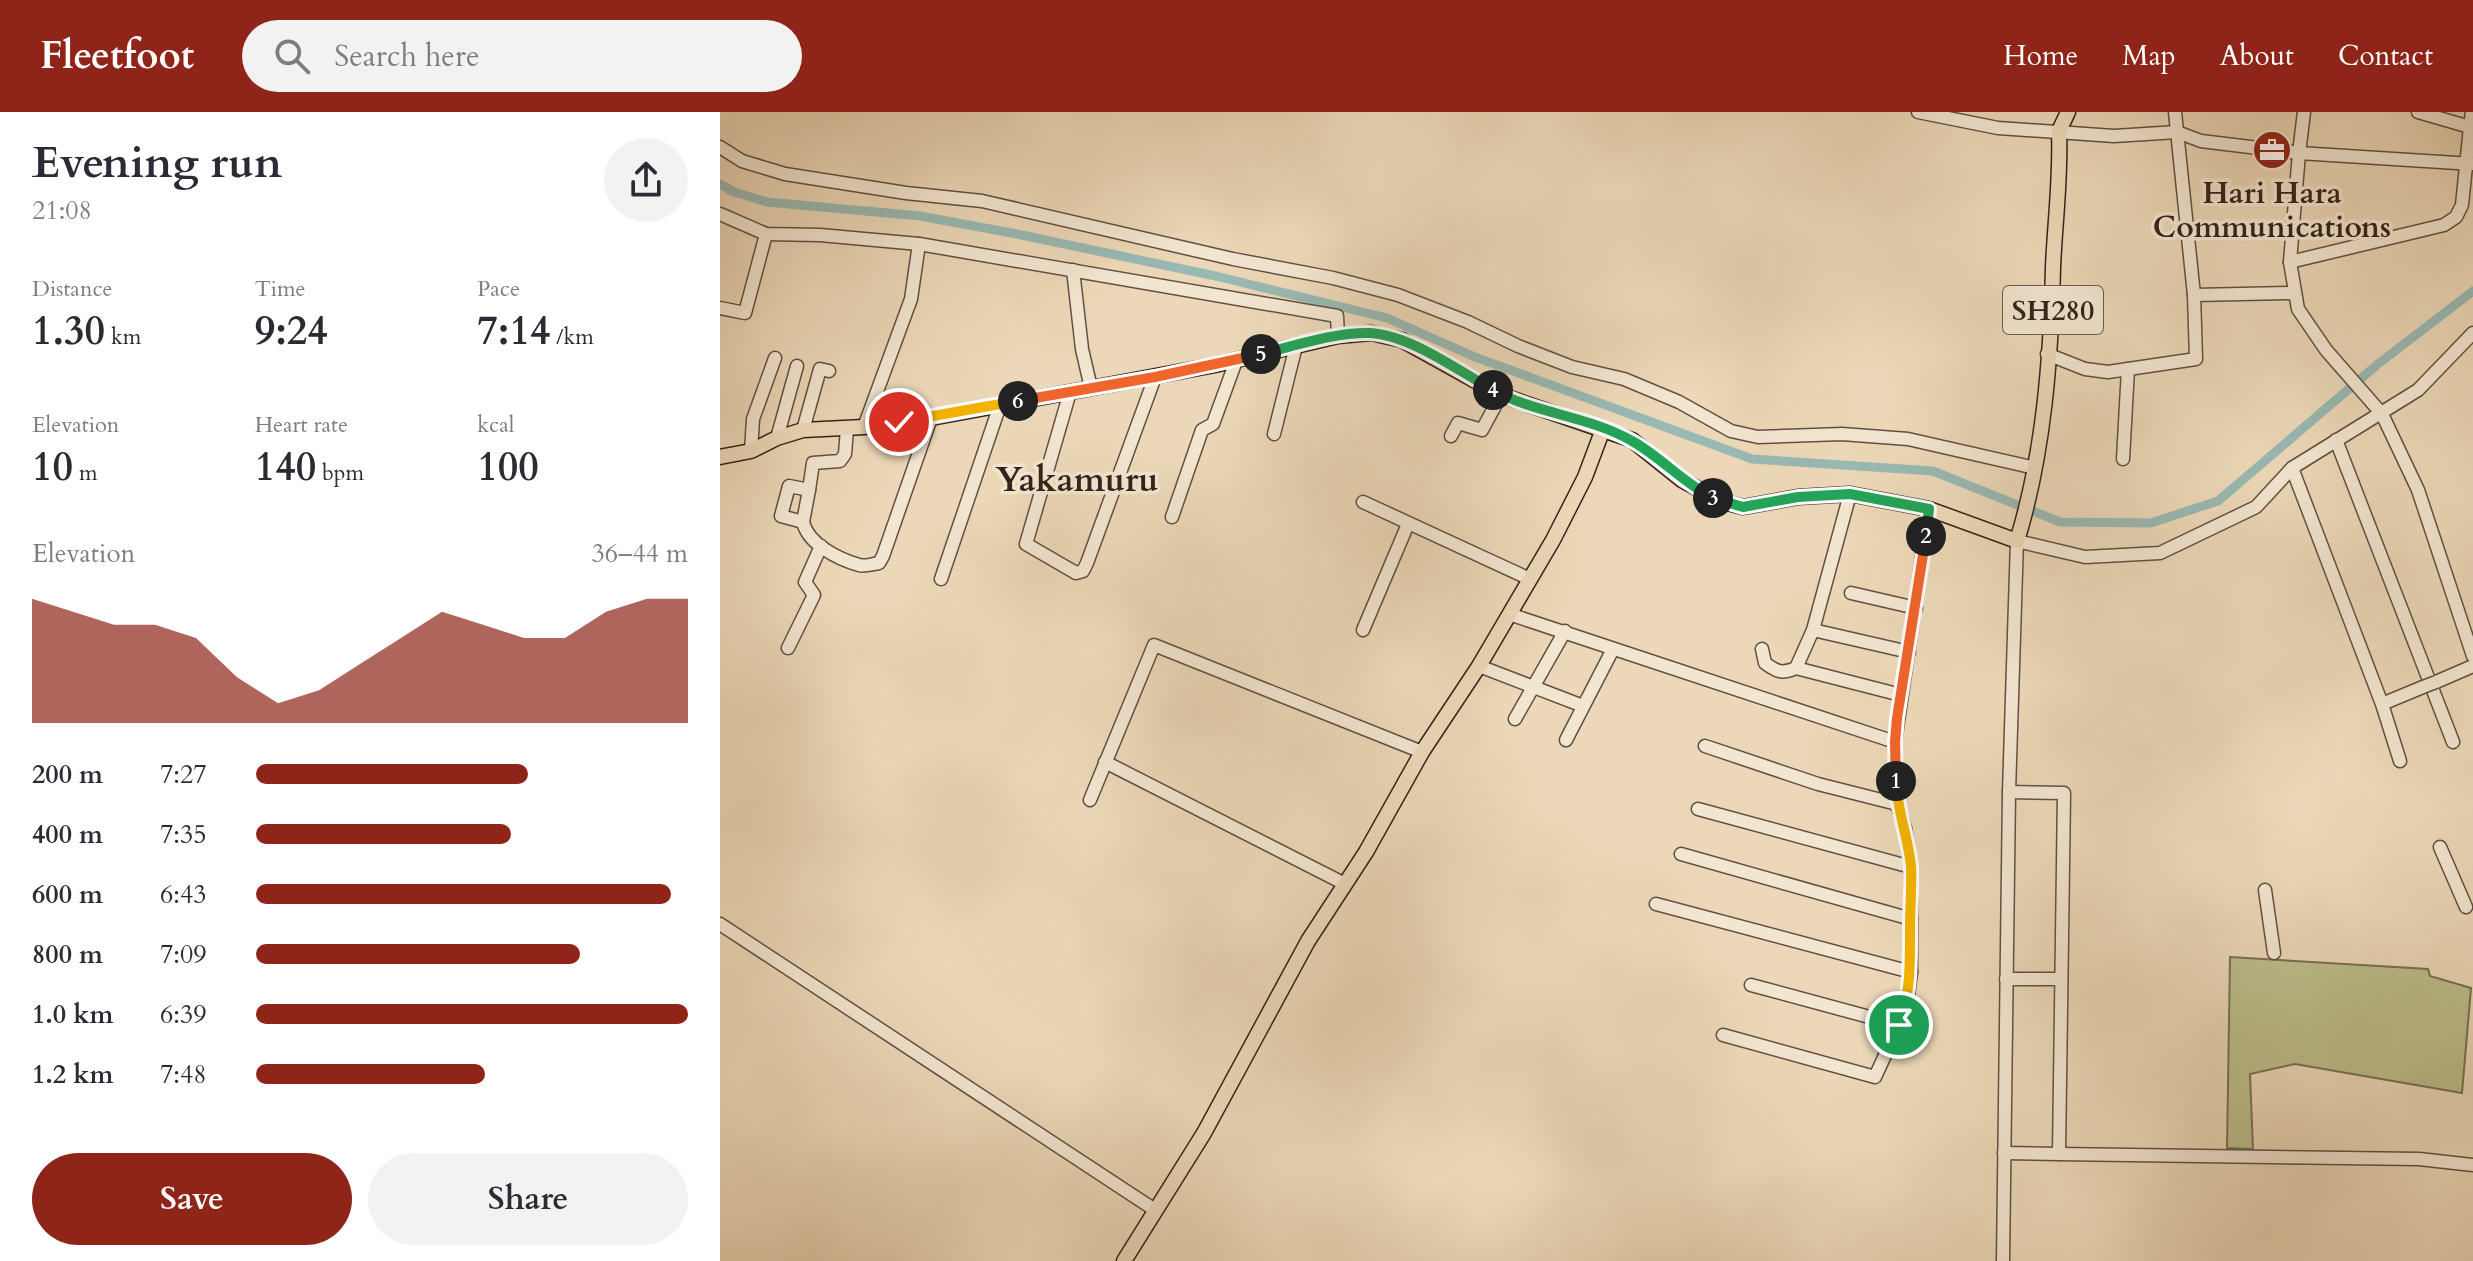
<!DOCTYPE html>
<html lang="en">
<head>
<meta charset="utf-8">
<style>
	:root { --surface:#fff; --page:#f2f2f3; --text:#2b2b33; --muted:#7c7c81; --accent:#8f2418 }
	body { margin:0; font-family:Cardo,serif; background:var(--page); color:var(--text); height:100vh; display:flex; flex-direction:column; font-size:30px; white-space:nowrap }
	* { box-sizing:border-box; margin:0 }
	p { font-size:26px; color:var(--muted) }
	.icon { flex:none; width:44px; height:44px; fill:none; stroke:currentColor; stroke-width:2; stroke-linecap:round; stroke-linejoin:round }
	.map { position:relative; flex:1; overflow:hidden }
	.sheet { display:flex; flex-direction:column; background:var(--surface); width:720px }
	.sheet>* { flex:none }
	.pin { position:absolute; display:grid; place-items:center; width:68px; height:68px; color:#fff; margin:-34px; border:4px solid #fff; border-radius:50%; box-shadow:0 2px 8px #0007 }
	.km { position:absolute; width:40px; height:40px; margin:-20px; border-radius:50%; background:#222; color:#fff; font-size:22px; line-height:40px; text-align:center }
	.round { display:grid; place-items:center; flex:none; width:84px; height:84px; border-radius:42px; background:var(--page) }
	.summary { display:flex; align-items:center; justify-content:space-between; height:136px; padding:0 32px }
	h1 { font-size:44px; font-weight:700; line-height:60px }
	.metrics { display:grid; grid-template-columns:repeat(3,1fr); gap:12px; height:136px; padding:8px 32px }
	.metrics div { display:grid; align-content:center }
	.metrics b { font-size:40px; font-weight:700 }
	.metrics small { font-size:22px; font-weight:400 }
	.metrics p { font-size:22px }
	.chart { height:224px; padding:16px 32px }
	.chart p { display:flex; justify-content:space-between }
	.chart svg { width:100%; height:144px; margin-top:8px; fill:var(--accent); opacity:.7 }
	.cta { display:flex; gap:16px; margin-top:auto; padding:16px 32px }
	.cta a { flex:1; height:92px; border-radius:48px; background:var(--accent); color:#fff; font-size:32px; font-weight:700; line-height:92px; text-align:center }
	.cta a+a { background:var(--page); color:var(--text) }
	ul { padding:0 32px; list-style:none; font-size:26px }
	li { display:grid; grid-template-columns:128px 96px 1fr; align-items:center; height:60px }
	li i { height:20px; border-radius:10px; background:var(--accent) }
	header { display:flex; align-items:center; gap:48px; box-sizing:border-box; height:112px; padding:0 40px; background:var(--accent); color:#fff }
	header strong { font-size:38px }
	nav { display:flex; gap:44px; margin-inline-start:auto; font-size:28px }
	.search { width:560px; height:72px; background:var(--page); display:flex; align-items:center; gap:20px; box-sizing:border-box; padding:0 28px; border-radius:44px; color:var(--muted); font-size:30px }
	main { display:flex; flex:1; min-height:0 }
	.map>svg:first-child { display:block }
	.green { fill:#bcbe8c; stroke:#787054; stroke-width:2 }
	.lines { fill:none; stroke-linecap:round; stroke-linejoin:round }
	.canal { stroke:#99b9b3; stroke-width:9 }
	.minor-casing { stroke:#615042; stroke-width:15 }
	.major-casing { stroke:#33221b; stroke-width:17 }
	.minor { stroke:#f3e6d1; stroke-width:12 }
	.major { stroke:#ecd8b8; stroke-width:14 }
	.minor-bridge-casing { stroke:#615042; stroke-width:15; stroke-linecap:butt }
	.minor-bridge { stroke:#f3e6d1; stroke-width:12 }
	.split-1-casing { stroke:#fff; stroke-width:16 }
	.split-2-casing { stroke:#fff; stroke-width:16 }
	.split-3-casing { stroke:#fff; stroke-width:16 }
	.split-4-casing { stroke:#fff; stroke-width:16 }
	.split-5-casing { stroke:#fff; stroke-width:16 }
	.split-6-casing { stroke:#fff; stroke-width:16 }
	.split-7-casing { stroke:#fff; stroke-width:16 }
	.split-1 { stroke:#f5b400; stroke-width:10 }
	.split-2 { stroke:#f0652b; stroke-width:10 }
	.split-3 { stroke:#22a559; stroke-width:10 }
	.split-4 { stroke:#22a559; stroke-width:10 }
	.split-5 { stroke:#22a559; stroke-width:10 }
	.split-6 { stroke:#f0652b; stroke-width:10 }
	.split-7 { stroke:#f5b400; stroke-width:10 }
	.labels { text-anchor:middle; stroke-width:7; stroke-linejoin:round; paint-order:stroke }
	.shield { fill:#f3e6d1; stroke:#6d5d52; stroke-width:2 }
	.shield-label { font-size:28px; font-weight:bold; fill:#33221b }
	.poi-label { font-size:30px; font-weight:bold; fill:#33221b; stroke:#f3e6d1 }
	.quarter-label { font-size:34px; font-weight:bold; fill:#33221b; stroke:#f3e6d1 }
</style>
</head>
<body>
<header>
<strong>Fleetfoot</strong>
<div class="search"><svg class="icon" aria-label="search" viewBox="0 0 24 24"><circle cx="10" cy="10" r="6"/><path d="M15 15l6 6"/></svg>Search here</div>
<nav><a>Home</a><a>Map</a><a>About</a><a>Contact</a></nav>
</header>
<main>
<section class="sheet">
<div class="summary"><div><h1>Evening run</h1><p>21:08</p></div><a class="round"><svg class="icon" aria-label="share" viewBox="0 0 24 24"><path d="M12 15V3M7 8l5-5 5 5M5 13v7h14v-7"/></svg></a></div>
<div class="metrics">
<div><p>Distance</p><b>1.30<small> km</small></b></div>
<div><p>Time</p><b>9:24</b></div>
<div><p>Pace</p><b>7:14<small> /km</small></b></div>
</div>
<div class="metrics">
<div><p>Elevation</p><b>10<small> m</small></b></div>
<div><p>Heart rate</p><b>140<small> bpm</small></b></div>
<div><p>kcal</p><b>100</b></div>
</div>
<div class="chart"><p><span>Elevation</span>36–44 m</p>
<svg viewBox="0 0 160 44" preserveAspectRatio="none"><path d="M0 44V6L10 10L20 14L30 14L40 18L50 30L60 38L70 34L80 26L90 18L100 10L110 14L120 18L130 18L140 10L150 6L160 6V44z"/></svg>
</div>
<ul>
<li><b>200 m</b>7:27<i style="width:63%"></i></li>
<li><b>400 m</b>7:35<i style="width:59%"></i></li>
<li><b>600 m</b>6:43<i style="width:96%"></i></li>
<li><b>800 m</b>7:09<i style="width:75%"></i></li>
<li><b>1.0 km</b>6:39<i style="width:100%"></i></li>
<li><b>1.2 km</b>7:48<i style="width:53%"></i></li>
</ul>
<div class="cta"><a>Save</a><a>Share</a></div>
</section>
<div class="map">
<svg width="1753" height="1149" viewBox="0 0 1753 1149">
	<rect width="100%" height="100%" fill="#ecd8b8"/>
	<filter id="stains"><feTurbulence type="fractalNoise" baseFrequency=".0025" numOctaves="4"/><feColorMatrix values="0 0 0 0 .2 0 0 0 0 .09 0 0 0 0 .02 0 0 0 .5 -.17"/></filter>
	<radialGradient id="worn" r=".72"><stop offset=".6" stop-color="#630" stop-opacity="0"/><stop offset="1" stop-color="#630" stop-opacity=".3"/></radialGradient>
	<path class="green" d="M1510,845L1708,857L1710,864L1751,876L1742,981L1575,952L1530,962L1533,1037L1507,1036Z"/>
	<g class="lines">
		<path class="canal" d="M0,72L14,80L47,90L200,104L297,122L500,165L667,206L755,245L1032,347L1213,359L1340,410L1431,411L1498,389L1658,252L1753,179"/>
		<defs>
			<g id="minor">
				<path d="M1198,0L1278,16L1394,24L1457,20L1481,29L1579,41L1584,0"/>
				<path d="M1752,0L1750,15L1753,16"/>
				<path d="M0,35L22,49L65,62L186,81L262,89L513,147L613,166L678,183L748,210L798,234L852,255L904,267L959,290L1011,319L1038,325L1122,322L1188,327L1315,356"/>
				<path d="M1753,52L1579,41L1570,150L1578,197L1606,238L1662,302L1698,378L1753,544"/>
				<path d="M0,102L46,122L100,123L199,132L617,204L618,224"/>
				<path d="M1570,150L1724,113L1736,105L1742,93L1750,15L1698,0"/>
				<path d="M353,158L362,237L371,276"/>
				<path d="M1474,183L1574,181"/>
				<path d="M1333,188L1361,190"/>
				<path d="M0,196L25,201L46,122"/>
				<path d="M1327,242L1365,257L1388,260L1476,247L1474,183L1455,0"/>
				<path d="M350,280L306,432L356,461L363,459L367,451L435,265"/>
				<path d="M144,315L191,187L199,132"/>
				<path d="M127,317L125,342L120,349L93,351L89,378L69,374L61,404L83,410C88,432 118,447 139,453C145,455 152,452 159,451L163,444L211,306"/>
				<path d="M83,318L100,257L109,259"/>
				<path d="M554,322L576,234"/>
				<path d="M731,324L738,311L762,318L781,283"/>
				<path d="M57,326L77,254"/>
				<path d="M1616,328L1733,630"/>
				<path d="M31,339L33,307L55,246"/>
				<path d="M1403,347L1408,257"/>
				<path d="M1572,356L1662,592L1680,649"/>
				<path d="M643,390L810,467"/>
				<path d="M452,405L482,318L493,312L516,249"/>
				<path d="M83,410L89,378"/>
				<path d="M221,467L280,293"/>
				<path d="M1131,481L1196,496"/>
				<path d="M789,502L1175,630"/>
				<path d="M643,518L688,412"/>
				<path d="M1093,518L1189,540"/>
				<path d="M68,536L94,483L85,470L101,434"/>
				<path d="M1042,537L1045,551C1057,560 1062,562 1076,556L1093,518L1130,382"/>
				<path d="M759,554L863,594"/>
				<path d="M1076,556L1181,583"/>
				<path d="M1716,570L1753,554"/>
				<path d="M1662,592L1703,575"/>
				<path d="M795,607L845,519"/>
				<path d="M846,628L893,537"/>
				<path d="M985,634L1098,672L1177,692"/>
				<path d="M385,650L625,772"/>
				<path d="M370,688L434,533L702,640"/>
				<path d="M978,697L1191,755"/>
				<path d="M1720,735L1746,795"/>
				<path d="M961,742L1191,807"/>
				<path d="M1545,778L1554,841"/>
				<path d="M936,792L1191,860"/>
				<path d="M0,812L435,1098"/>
				<path d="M1286,867H1341"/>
				<path d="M1031,873L1179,913"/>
				<path d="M1003,923L1155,965L1180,911L1188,884L1191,860V755L1185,716L1177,692L1175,630L1209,397"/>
				<path d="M1284,1041L1339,1042L1344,681L1289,680"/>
				<path d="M1339,1042L1699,1047L1753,1053"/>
				<path d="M1283,1149L1289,680L1297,429L1365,445L1440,441L1536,395L1572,356L1698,278L1753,221"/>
			</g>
			<g id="major">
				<path d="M0,345L31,339L57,326L83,318L144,315L211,306L495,253L618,224L651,221L682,228L781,283L912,328L962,368L1000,389L1023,395L1078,385L1130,382L1209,397L1297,429C1324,341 1331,246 1333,155C1335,109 1341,65 1339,19L1348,0"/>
				<path d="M404,1149L484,1021L588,829L646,740L702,640L759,554L833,428L865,365L883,317"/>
			</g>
		</defs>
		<use href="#minor" class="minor-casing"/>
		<use href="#major" class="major-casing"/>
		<use href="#minor" class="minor"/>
		<use href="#major" class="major"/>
		<defs>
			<path id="minor-bridge" d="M1703,575L1716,570"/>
		</defs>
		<use href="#minor-bridge" class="minor-bridge-casing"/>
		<use href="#minor-bridge" class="minor-bridge"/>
	</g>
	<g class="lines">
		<defs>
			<path id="split-1" d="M1176,669C1177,698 1188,725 1191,754C1192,774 1190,795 1190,816C1190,850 1191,881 1179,913"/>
			<path id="split-2" d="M1176,669L1175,630L1177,606L1206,424"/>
			<path id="split-3" d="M993,386L1023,395L1078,385L1130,382L1209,397L1206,424"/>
			<path id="split-4" d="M773,278C816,302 869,304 912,329C941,345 963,371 993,386"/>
			<path id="split-5" d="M541,242C575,234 615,220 650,221C690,223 739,259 773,278"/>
			<path id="split-6" d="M298,289L435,265L541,242"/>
			<path id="split-7" d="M179,310L298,289"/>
		</defs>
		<use href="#split-1" class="split-1-casing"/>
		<use href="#split-2" class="split-2-casing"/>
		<use href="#split-3" class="split-3-casing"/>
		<use href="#split-4" class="split-4-casing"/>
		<use href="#split-5" class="split-5-casing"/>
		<use href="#split-6" class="split-6-casing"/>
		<use href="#split-7" class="split-7-casing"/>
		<use href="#split-1" class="split-1"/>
		<use href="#split-2" class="split-2"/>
		<use href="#split-3" class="split-3"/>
		<use href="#split-4" class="split-4"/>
		<use href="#split-5" class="split-5"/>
		<use href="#split-6" class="split-6"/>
		<use href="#split-7" class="split-7"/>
	</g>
	<defs>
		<symbol id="office-disc" viewBox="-11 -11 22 22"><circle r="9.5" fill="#8f2418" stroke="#f3e6d1"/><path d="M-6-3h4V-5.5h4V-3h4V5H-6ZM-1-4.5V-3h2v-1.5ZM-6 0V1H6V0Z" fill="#fff"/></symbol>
	</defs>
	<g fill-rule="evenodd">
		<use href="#office-disc" x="1530" y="16" width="44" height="44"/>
	</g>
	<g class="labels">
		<rect class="shield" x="1283" y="174" width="100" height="48" rx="6"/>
		<g class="shield-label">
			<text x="1333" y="208">SH280</text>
		</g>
		<g class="poi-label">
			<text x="1552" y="91">Hari Hara<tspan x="1552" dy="34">Communications</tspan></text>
		</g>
		<g class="quarter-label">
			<text x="357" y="379">Yakamuru</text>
		</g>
	</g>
	<rect width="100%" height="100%" filter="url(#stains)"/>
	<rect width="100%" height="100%" fill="url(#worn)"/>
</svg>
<div class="pin" style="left:1179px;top:913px;background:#1e9e55"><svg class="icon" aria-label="arrive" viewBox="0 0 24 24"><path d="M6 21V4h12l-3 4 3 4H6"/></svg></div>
<div class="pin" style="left:179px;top:310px;background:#d93025"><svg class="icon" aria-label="check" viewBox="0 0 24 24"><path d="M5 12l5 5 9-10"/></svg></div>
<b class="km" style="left:1176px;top:669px">1</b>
<b class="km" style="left:1206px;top:424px">2</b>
<b class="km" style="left:993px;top:386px">3</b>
<b class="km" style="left:773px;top:278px">4</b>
<b class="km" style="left:541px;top:242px">5</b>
<b class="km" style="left:298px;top:289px">6</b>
</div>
</main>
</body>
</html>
